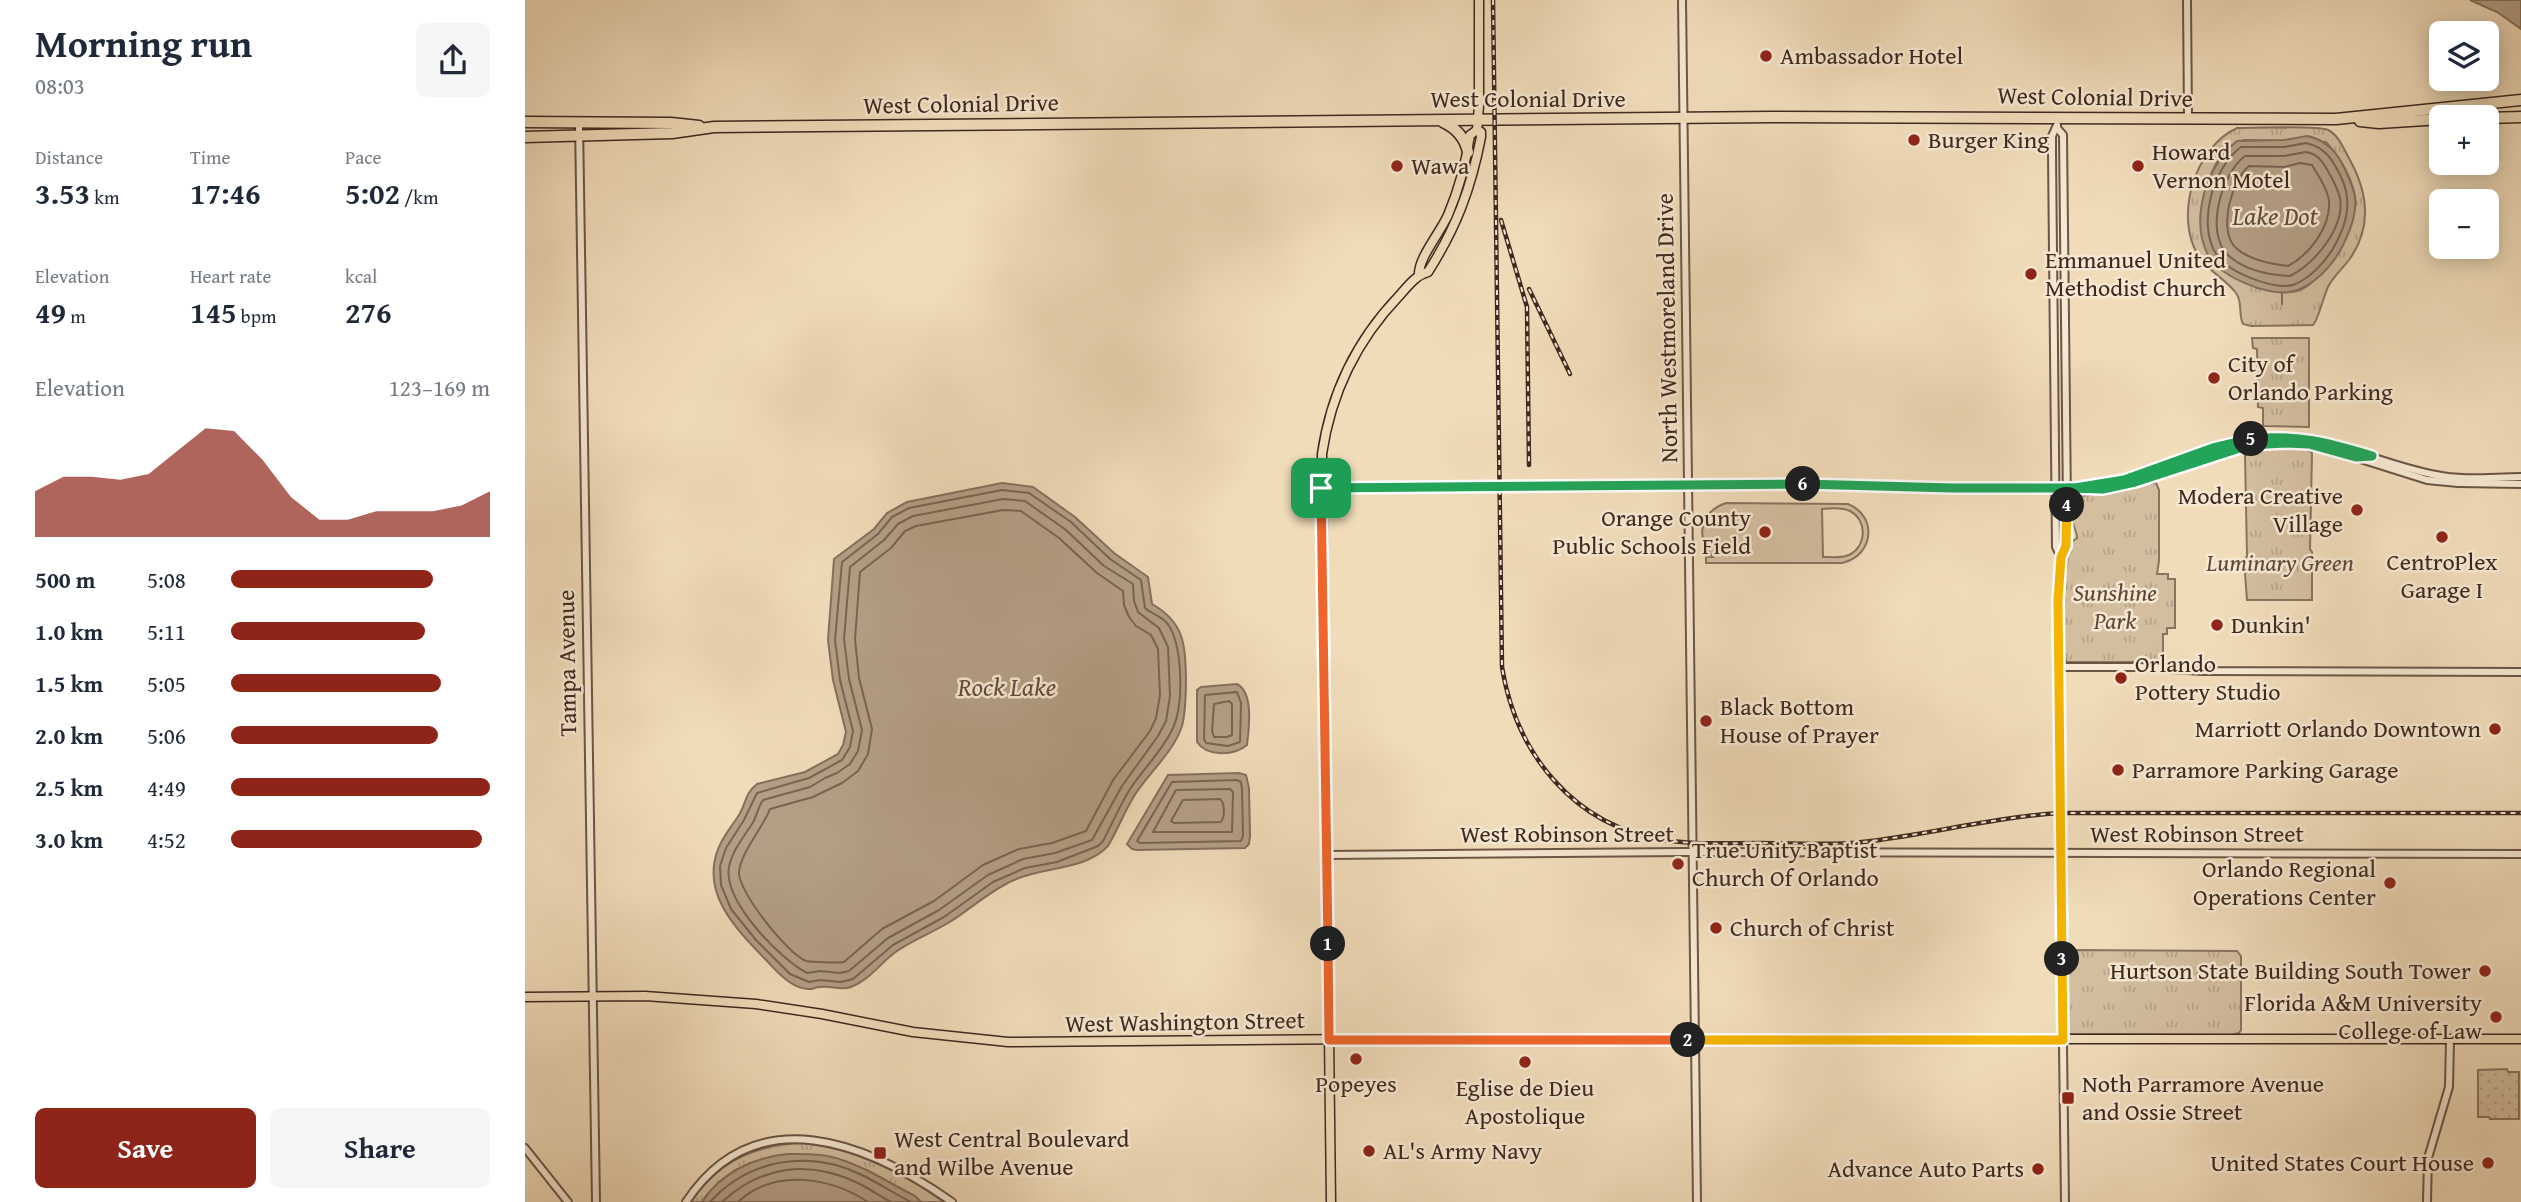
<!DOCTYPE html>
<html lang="en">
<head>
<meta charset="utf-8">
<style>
	:root { --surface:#fff; --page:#f6f6f7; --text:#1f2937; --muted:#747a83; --accent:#8f2418 }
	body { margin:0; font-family:"Gentium Book Plus",serif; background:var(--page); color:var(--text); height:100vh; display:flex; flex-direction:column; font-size:26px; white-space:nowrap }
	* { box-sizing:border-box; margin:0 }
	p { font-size:23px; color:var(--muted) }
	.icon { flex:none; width:38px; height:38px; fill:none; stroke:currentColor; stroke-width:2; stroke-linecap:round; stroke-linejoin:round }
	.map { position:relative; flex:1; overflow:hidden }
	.side { display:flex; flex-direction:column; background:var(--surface); width:525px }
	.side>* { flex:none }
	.controls { position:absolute; left:1904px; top:21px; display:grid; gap:14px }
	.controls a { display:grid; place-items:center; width:70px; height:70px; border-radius:10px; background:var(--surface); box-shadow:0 4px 18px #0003; font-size:35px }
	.pin { position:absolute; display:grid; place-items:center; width:60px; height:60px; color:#fff; margin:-30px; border-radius:14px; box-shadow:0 4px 10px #0006 }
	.km { position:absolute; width:35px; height:35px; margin:-18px; border-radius:50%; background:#222; color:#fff; font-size:19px; line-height:35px; text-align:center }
	.round { display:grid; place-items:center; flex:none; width:74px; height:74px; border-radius:10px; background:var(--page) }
	.head { display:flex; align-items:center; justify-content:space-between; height:119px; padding:0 35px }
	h1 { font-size:38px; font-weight:800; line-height:52px }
	.metrics { display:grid; grid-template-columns:repeat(3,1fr); gap:10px; height:119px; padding:7px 35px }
	.metrics div { display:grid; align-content:center }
	.metrics b { font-size:30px; font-weight:800 }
	.metrics small { font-size:19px; font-weight:400 }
	.metrics p { font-size:19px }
	.chart { height:196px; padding:14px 35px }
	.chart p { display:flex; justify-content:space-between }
	.chart svg { width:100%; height:126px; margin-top:7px; fill:var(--accent); opacity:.7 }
	.cta { display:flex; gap:14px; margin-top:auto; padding:14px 35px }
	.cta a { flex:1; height:80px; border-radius:10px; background:var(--accent); color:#fff; font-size:28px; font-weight:800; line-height:80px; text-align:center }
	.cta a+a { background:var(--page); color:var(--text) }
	ul { padding:0 35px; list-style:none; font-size:23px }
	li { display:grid; grid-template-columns:112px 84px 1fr; align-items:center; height:52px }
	li i { height:18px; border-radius:9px; background:var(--accent) }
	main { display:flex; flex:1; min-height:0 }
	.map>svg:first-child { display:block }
	.grass { fill:url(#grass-dots); stroke:#887460; stroke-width:2 }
	.park { fill:url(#park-tufts); stroke:#887460; stroke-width:2; fill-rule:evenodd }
	.garden { fill:#d3bea0; stroke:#887460; stroke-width:2; fill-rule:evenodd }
	.water { fill:#b49f86; stroke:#85705d; stroke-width:2 }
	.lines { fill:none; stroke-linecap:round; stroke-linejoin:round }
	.shore { stroke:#796453; stroke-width:2 }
	.stream { stroke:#85705d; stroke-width:2 }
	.minor-casing { stroke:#6b5646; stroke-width:10 }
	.major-casing { stroke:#3e2920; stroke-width:11 }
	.highway-casing { stroke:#3e2920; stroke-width:13 }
	.minor { stroke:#f6e8d2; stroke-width:6 }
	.major { stroke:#f1dcba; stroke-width:8 }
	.highway { stroke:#f1dcba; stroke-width:10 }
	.rail-casing { stroke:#3e2920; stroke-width:4.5 }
	.rail { stroke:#f6e8d2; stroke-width:2; stroke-dasharray:5; stroke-linecap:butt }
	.split-1-casing { stroke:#fff; stroke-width:14 }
	.split-2-casing { stroke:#fff; stroke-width:14 }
	.split-3-casing { stroke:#fff; stroke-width:14 }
	.split-4-casing { stroke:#fff; stroke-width:14 }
	.split-5-casing { stroke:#fff; stroke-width:14 }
	.split-6-casing { stroke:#fff; stroke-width:14 }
	.split-7-casing { stroke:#fff; stroke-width:14 }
	.split-1 { stroke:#f0652b; stroke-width:9 }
	.split-2 { stroke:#f0652b; stroke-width:9 }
	.split-3 { stroke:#f5b400; stroke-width:9 }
	.split-4 { stroke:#f5b400; stroke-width:9 }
	.split-5 { stroke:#22a559; stroke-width:9 }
	.split-6 { stroke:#22a559; stroke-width:9 }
	.split-7 { stroke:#22a559; stroke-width:9 }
	.poi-dot { fill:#8f2418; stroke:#f6e8d2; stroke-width:2.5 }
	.labels { text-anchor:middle; stroke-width:5; stroke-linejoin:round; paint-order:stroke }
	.poi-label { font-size:24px; fill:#3e2920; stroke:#f6e8d2; text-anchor:start }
	.street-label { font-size:24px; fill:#3e2920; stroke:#f6e8d2 }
	.park-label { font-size:24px; font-style:italic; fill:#5c473a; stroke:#f6e8d2 }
	.water-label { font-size:26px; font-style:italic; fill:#614c3f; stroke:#f6e8d2 }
</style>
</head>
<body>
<main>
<section class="side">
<div class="head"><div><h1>Morning run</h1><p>08:03</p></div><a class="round"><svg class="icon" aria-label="share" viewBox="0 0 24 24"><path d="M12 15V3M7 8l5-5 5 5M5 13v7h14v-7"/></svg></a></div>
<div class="metrics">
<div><p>Distance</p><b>3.53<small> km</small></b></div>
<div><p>Time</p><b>17:46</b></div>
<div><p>Pace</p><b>5:02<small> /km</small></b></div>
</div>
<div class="metrics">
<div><p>Elevation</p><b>49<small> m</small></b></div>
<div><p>Heart rate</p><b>145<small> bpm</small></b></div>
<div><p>kcal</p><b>276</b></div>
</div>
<div class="chart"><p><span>Elevation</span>123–169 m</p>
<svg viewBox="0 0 160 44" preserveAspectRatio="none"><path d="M0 44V28L10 23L20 23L30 24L40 22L50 14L60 6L70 7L80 17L90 30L100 38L110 38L120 35L130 35L140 35L150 33L160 28V44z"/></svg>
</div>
<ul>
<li><b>500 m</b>5:08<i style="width:78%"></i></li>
<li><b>1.0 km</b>5:11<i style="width:75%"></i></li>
<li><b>1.5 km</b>5:05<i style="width:81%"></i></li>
<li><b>2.0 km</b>5:06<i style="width:80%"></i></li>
<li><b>2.5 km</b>4:49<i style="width:100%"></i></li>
<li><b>3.0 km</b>4:52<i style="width:97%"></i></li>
</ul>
<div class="cta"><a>Save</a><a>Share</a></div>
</section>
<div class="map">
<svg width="1996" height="1202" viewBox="0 0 1996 1202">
	<defs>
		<pattern id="grass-dots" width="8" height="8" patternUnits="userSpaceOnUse" patternTransform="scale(1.75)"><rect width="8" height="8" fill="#d3bea0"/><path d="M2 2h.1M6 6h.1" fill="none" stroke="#b6a38a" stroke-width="1.8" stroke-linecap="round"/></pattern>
		<pattern id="park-tufts" width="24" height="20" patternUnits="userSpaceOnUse" patternTransform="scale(1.75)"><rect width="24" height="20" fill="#d3bea0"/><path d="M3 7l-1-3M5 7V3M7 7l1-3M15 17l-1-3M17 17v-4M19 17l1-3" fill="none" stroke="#b6a38a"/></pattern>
	</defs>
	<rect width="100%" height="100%" fill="#f1dcba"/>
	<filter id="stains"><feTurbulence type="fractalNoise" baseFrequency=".00286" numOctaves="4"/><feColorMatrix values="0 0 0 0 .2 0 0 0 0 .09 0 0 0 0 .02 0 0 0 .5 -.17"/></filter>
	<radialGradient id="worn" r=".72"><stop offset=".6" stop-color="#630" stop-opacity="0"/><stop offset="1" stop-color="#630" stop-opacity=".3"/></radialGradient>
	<path class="grass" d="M1982,1069L1983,1072H1994V1119H1965L1964,1117H1953V1070Z"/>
	<g class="park">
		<path d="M1712,128C1726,128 1796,125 1803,130C1814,135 1819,150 1825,160C1843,193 1847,228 1824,260C1817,269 1809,276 1804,285C1798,296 1794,319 1788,325L1726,326L1718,324C1713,314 1718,302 1711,293C1700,278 1682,271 1673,255C1649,216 1670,147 1712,128ZM1719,140L1801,142C1816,159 1829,181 1831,204C1818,230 1800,291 1765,292C1754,293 1742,290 1732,288L1677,205C1682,182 1692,146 1719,140Z"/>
		<path d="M1727,338H1784V427L1738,426V408L1733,407L1732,349L1728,348Z"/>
		<path d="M1762,447L1782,449L1787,453L1785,549L1787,552V600H1722L1719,560L1722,556L1720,455L1727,450Z"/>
		<path d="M1625,483H1631L1634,490V561L1632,574H1643V579H1650V628H1642V634H1638V662H1542C1528,649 1542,564 1545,543L1552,538C1552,530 1547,526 1548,519L1551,518L1549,501L1555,496L1589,492Z"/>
		<path d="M1547,950L1712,951L1716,956V1030L1714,1033L1706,1035L1545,1034L1541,1030L1540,954Z"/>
		<path d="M279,1143C331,1149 377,1172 419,1202H396L390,1196L342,1170L263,1154L210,1170L181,1196L177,1202H166C192,1161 231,1144 279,1143Z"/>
	</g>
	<path class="garden" d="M1201,503L1323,504C1353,516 1349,556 1317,563H1181V557H1188C1170,538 1175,512 1201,503ZM1297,509C1306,508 1317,507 1325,511C1344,521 1341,550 1321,556C1314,558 1305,557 1298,557Z"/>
	<g class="water">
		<path d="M1945,0H1996V29L1972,12Z"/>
		<path d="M1782,136C1809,141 1819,164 1828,189C1835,208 1825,232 1816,249C1807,266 1788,286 1769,291C1746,298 1696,277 1684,257C1664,220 1681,166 1712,141L1759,140Z"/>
		<path d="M477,483L508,487L550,517L589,553L623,577L627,604C659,622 660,644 661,677C661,693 661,711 657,726C649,751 625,772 611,793C600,810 593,829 583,846C559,871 519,866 489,880C464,891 446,909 423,923C406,933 388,940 372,951C356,962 345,980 326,987C315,991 306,985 295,987C288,987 292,989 285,989C268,990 252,972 242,961C212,930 174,893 194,847C199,835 207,826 214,815C221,804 220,793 232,784L280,772L313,754L318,745L321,732L308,680L303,640L309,559L349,529L362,513L382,502Z"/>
		<path d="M712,684C729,693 724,728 722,745C709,756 682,757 672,742V690L676,687Z"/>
		<path d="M714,773L721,775L724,788L725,836L724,844L720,848L612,850L607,849L602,844L643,775Z"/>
		<path d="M263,1154C278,1154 292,1153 307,1157C336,1164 363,1183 390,1196L396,1202H177C195,1173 230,1157 263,1154Z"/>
	</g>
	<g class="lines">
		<g class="shore">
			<path d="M1781,143C1801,147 1809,162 1817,179C1827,202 1822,223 1810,245C1802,260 1785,279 1768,285C1748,290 1702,272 1691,254C1672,223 1688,168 1716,147H1759Z"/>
			<path d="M1781,152C1793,154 1798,162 1804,173C1808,180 1813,190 1815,198C1820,228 1789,264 1765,276C1743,275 1719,270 1703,255C1679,232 1697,173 1720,156H1759Z"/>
			<path d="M1775,163L1787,165C1793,175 1803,189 1804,201C1806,227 1784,255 1763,266C1745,264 1724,260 1711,248C1692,230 1707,180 1724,166L1759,167Z"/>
			<path d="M477,490L504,493L546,522L585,559L616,580L620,608C627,614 636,616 642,623C658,644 659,704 648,728C638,750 619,768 605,789C595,805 587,824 578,841L573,846L532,862L500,868L468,882L419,917L368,945L328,979L316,982L295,980L284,982L265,974L231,940L206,909L196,885L195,866L201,848L219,820L232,793L284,778L317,760L325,747L328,731L315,680L310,640L317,562L353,534L367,517L384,508Z"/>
			<path d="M478,499L500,501L541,530L579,566L608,584L609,601L613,612L634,628L643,647L645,696L641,721L633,736L597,786L567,840L530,853L498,859L463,875L414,910L363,938L324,971L315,973L295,971L282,973C255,959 198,901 204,867C207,851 218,838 227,824C232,816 233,807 238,800L285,787L300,778L312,773L325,764L333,751L337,730L324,679L319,639L325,567L359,540L373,524L388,516Z"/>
			<path d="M478,510L496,511L534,538L572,573L598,591L599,605L604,617L611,626L626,635L633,649L635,695L631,718L625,731L588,780L561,831L527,843L494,849L458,865L409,901L357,929L319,962C314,963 286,962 281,961C263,954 213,892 214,872C216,852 237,829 245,809L288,797L317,783L333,771L343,754L347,729L334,678L330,639L335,572L366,548L380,531L391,526Z"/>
			<path d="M712,692L716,703L715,742L703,746L681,743L679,739L680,695Z"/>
			<path d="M704,701L707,704V735L702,737H689L687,731L689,704Z"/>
			<path d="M712,780L716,782L717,789L718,836L716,841L615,843L612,841L647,782Z"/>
			<path d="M705,789L708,792L707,832H628L651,790Z"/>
			<path d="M695,799C700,803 700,817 696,822L649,823L646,821L658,800Z"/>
			<path d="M185,1202C225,1158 286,1149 339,1176C355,1184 370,1194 386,1202"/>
			<path d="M197,1202C237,1165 284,1160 333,1183C345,1189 355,1196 366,1202"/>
			<path d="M213,1202C249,1168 305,1177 343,1202"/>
		</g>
		<path class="stream" d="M1757,292V304"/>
		<defs>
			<g id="minor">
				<path d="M1157,0L1172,1202"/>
				<path d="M1662,0L1663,118"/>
				<path d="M54,123L71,1202"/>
				<path d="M1532,125L1527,136V154L1531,547L1536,557"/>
				<path d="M1532,128L1538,135L1542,504L1541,546L1536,557L1533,656L1540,1202"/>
				<path d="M1556,487C1570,483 1584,484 1598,481C1651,466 1700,436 1756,437C1811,439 1858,465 1911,475C1939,481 1968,477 1996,477"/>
				<path d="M796,488L1265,483L1561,490L1610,482L1724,445L1760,443L1784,444L1810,451L1902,480L1933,483L1996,484"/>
				<path d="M1533,667H1614L1677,671L1996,672"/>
				<path d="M801,855L1160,852L1996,854"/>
				<path d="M0,1148L43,1202"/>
				<path d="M161,1202C231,1097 343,1143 427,1202"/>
				<path d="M1902,1202L1903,1158L1924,1087L1925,1040"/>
			</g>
			<g id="major">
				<path d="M894,274C894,257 915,233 923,215C934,189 941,163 945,135L952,130"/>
				<path d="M0,997L120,996L231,1004L297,1014L388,1032L483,1042L835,1039H1996"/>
				<path d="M806,1202L797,454C806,392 831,341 874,296C883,286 891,275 903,272C931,228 946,189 956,137V132L952,130L954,106V0"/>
			</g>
			<g id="highway">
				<path d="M1962,118L1996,117"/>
				<path d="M1835,121L1854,123L1916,119"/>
				<path d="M0,122L146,123L174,126"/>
				<path d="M918,122C931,128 940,138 943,152"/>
				<path d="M0,137L147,133L189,127L1248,117L1811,119L1996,100"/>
			</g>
		</defs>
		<use href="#minor" class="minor-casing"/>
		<use href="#major" class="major-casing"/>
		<use href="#highway" class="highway-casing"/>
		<use href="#minor" class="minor"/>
		<use href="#major" class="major"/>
		<use href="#highway" class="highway"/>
		<defs>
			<g id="rail">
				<path d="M968,0L977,667C991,754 1049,826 1139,840C1171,845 1203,843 1235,843C1272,843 1310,846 1346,841C1410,833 1471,817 1535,813H1996"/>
				<path d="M976,220L1002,307L1004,465"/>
				<path d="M1004,289L1045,374"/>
			</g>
		</defs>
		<use href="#rail" class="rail-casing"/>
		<use href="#rail" class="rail"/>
	</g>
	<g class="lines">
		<defs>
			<path id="split-1" d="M796,488L803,944"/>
			<path id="split-2" d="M803,944L804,1040H1163"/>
			<path id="split-3" d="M1163,1040H1538L1537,959"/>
			<path id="split-4" d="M1537,959L1533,600L1536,557L1541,546L1542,505"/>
			<path id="split-5" d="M1542,505V488L1578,489L1610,482L1724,445L1760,443L1784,444L1831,457L1847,456C1804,443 1771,434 1726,439"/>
			<path id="split-6" d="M1278,484L1427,488H1550L1599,480L1688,448L1726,439"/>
			<path id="split-7" d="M796,488L1278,484"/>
		</defs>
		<use href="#split-1" class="split-1-casing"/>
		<use href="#split-2" class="split-2-casing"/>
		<use href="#split-3" class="split-3-casing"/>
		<use href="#split-4" class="split-4-casing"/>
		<use href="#split-5" class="split-5-casing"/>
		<use href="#split-6" class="split-6-casing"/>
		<use href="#split-7" class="split-7-casing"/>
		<use href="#split-1" class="split-1"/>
		<use href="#split-2" class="split-2"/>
		<use href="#split-3" class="split-3"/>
		<use href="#split-4" class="split-4"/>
		<use href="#split-5" class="split-5"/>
		<use href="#split-6" class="split-6"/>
		<use href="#split-7" class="split-7"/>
	</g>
	<g class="poi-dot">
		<circle cx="1241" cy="56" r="7"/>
		<circle cx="1389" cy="140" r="7"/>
		<circle cx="872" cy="166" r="7"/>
		<circle cx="1613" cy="166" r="7"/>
		<circle cx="1506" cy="274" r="7"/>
		<circle cx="1689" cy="378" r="7"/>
		<circle cx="1832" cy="510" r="7"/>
		<circle cx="1240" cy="532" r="7"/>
		<circle cx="1917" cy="537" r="7"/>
		<circle cx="1692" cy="625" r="7"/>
		<circle cx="1596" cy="678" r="7"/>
		<circle cx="1181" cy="721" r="7"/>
		<circle cx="1970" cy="729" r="7"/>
		<circle cx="1593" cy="770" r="7"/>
		<circle cx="1153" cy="864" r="7"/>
		<circle cx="1865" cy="883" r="7"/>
		<circle cx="1191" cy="928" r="7"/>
		<circle cx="1960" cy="971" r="7"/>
		<circle cx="1971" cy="1017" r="7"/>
		<circle cx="831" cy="1059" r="7"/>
		<circle cx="1000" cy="1062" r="7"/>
		<rect x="1536" y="1091" width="14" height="14" rx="3.5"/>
		<circle cx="844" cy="1151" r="7"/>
		<rect x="348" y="1146" width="14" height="14" rx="3.5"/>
		<circle cx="1963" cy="1163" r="7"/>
		<circle cx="1513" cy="1169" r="7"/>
	</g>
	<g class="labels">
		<g class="poi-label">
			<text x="1255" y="64">Ambassador Hotel</text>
			<text x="1403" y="148">Burger King</text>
			<text x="1627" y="160">Howard<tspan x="1627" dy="28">Vernon Motel</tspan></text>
			<text x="886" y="174">Wawa</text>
			<text x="1520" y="268">Emmanuel United<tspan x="1520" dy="28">Methodist Church</tspan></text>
			<text x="1703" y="372">City of<tspan x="1703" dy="28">Orlando Parking</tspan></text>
			<text x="1818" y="504" text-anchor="end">Modera Creative<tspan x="1818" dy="28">Village</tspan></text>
			<text x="1226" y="526" text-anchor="end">Orange County<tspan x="1226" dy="28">Public Schools Field</tspan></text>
			<text x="1917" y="570" text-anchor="middle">CentroPlex<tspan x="1917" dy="28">Garage I</tspan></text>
			<text x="1706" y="633">Dunkin'</text>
			<text x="1610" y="672">Orlando<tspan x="1610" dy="28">Pottery Studio</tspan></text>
			<text x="1195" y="715">Black Bottom<tspan x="1195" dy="28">House of Prayer</tspan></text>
			<text x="1956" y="737" text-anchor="end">Marriott Orlando Downtown</text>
			<text x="1607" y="778">Parramore Parking Garage</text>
			<text x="1167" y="858">True Unity Baptist<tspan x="1167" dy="28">Church Of Orlando</tspan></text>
			<text x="1851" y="877" text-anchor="end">Orlando Regional<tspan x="1851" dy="28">Operations Center</tspan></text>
			<text x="1205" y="936">Church of Christ</text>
			<text x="1946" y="979" text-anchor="end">Hurtson State Building South Tower</text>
			<text x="1957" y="1011" text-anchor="end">Florida A&amp;M University<tspan x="1957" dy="28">College of Law</tspan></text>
			<text x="831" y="1092" text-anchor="middle">Popeyes</text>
			<text x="1557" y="1092">Noth Parramore Avenue<tspan x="1557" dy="28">and Ossie Street</tspan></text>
			<text x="1000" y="1096" text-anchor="middle">Eglise de Dieu<tspan x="1000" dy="28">Apostolique</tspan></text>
			<text x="369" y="1147">West Central Boulevard<tspan x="369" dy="28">and Wilbe Avenue</tspan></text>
			<text x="858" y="1159">AL's Army Navy</text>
			<text x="1949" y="1171" text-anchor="end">United States Court House</text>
			<text x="1499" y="1177" text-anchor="end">Advance Auto Parts</text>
		</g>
		<g class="street-label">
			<text transform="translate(1570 97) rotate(1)" y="8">West Colonial Drive</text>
			<text x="1003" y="107">West Colonial Drive</text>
			<text transform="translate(436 104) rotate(-1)" y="8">West Colonial Drive</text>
			<text transform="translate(1142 328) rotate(-91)" y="8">North Westmoreland Drive</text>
			<text transform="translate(42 663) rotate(-91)" y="8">Tampa Avenue</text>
			<text x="1042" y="842">West Robinson Street</text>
			<text x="1672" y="842">West Robinson Street</text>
			<text transform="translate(660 1022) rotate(-1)" y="8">West Washington Street</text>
		</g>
		<g class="park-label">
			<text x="1755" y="571">Luminary Green</text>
			<text x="1590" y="601">Sunshine<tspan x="1590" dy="28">Park</tspan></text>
		</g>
		<g class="water-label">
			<text x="1750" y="225">Lake Dot</text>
			<text x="482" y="696">Rock Lake</text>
		</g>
	</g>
	<rect width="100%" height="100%" filter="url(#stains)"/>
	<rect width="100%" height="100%" fill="url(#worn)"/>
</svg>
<div class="controls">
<a><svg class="icon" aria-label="layers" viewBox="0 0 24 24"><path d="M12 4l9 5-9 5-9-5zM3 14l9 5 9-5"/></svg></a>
<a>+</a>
<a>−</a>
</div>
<div class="pin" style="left:796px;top:488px;background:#1e9e55"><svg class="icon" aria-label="arrive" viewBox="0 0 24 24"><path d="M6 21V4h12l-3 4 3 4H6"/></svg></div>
<b class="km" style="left:803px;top:944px">1</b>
<b class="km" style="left:1163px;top:1040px">2</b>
<b class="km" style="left:1537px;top:959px">3</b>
<b class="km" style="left:1542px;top:505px">4</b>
<b class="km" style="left:1726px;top:439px">5</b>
<b class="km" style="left:1278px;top:484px">6</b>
</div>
</main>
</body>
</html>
